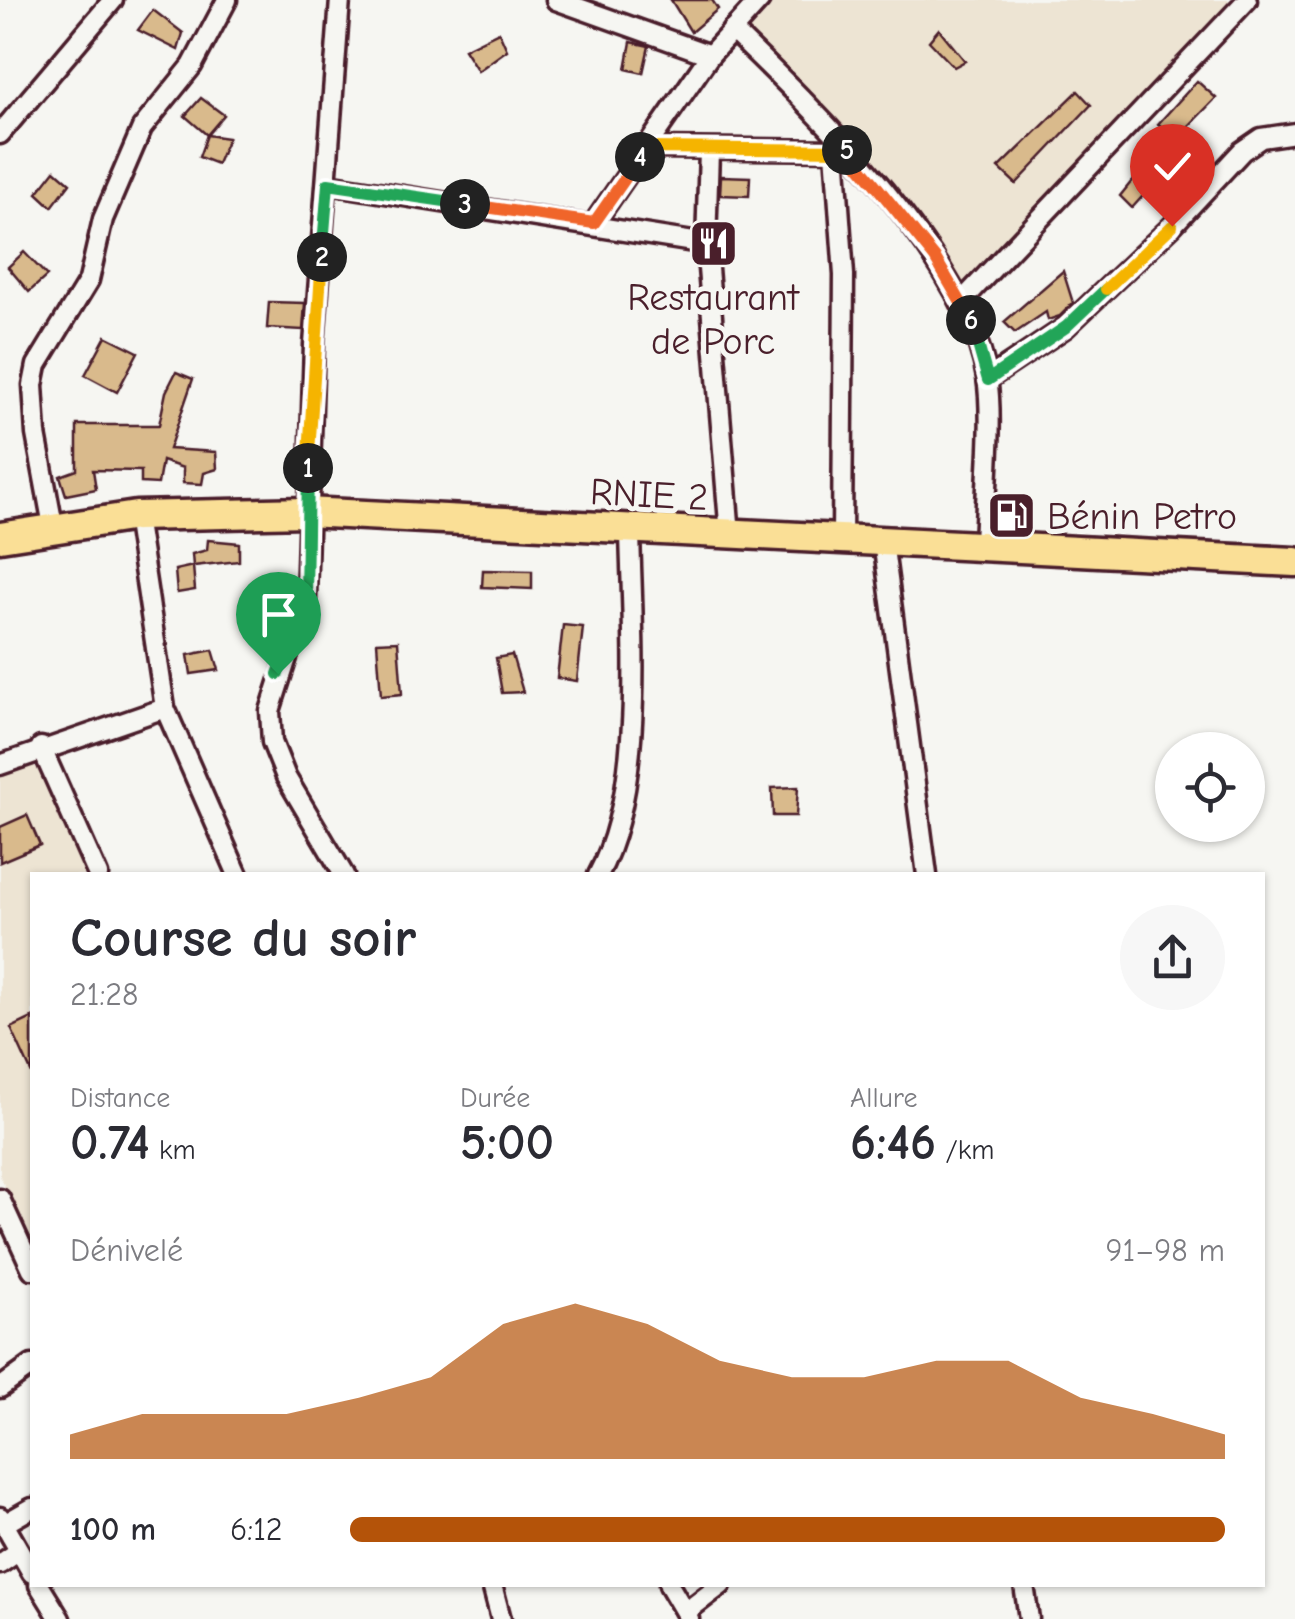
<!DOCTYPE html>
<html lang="fr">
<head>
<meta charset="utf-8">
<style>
	:root { --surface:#fff; --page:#f7f7f7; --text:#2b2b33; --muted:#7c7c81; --accent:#b45309 }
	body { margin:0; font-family:"Comic Neue",sans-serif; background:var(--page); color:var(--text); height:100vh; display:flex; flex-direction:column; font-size:38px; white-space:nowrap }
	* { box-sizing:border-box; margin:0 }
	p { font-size:32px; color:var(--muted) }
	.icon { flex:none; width:55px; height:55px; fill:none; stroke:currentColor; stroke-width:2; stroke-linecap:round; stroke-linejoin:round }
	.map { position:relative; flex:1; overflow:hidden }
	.panel { position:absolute; left:30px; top:872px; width:1235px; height:715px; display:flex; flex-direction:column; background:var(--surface); border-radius:0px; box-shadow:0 2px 8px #0004 }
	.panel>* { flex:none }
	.controls { position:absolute; left:1155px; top:732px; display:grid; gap:20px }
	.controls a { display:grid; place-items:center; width:110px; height:110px; border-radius:50%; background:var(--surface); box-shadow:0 2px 8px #0004; font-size:50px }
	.pin { position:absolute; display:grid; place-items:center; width:85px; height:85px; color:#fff; margin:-102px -42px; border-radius:50% 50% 50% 0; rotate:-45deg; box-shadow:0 0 10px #0007 }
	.pin .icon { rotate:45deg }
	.km { position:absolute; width:50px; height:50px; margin:-25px; border-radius:50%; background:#222; color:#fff; font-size:28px; line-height:50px; text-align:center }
	.round { display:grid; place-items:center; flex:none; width:105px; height:105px; border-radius:52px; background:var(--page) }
	.head { display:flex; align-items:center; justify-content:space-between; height:170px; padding:0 40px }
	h1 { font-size:55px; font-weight:800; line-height:75px }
	.metrics { display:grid; grid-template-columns:repeat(3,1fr); gap:15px; height:170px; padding:10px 40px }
	.metrics div { display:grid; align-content:center }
	.metrics b { font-size:50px; font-weight:800 }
	.metrics small { font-size:28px; font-weight:400 }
	.metrics p { font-size:28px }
	.chart { height:280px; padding:20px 40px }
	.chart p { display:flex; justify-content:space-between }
	.chart svg { width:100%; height:180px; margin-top:10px; fill:var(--accent); opacity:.7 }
	ul { padding:0 40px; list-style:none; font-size:32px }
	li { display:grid; grid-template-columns:160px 120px 1fr; align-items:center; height:75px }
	li i { height:25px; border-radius:12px; background:var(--accent) }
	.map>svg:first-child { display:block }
	.built { fill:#ede4d3 }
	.building { fill:#d9ba8c; stroke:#4a1f2b; stroke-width:2.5 }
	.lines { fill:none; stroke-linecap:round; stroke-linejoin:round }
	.minor-casing { stroke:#4a1f2b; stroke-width:25 }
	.highway-casing { stroke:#4a1f2b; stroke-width:35 }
	.minor { stroke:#f6f6f2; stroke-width:18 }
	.highway { stroke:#fadf96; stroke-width:28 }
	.split-1-casing { stroke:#fff; stroke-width:20 }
	.split-2-casing { stroke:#fff; stroke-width:20 }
	.split-3-casing { stroke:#fff; stroke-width:20 }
	.split-4-casing { stroke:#fff; stroke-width:20 }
	.split-5-casing { stroke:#fff; stroke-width:20 }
	.split-6-casing { stroke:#fff; stroke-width:20 }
	.split-7-casing { stroke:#fff; stroke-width:20 }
	.split-8-casing { stroke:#fff; stroke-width:20 }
	.split-1 { stroke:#22a559; stroke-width:12 }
	.split-2 { stroke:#f5b400; stroke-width:12 }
	.split-3 { stroke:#22a559; stroke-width:12 }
	.split-4 { stroke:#f0652b; stroke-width:12 }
	.split-5 { stroke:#f5b400; stroke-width:12 }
	.split-6 { stroke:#f0652b; stroke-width:12 }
	.split-7 { stroke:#22a559; stroke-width:12 }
	.split-8 { stroke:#f5b400; stroke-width:12 }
	.labels { text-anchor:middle; stroke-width:10; stroke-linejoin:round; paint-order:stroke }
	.poi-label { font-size:38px; fill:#4a1f2b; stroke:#f6f6f2 }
	.street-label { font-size:38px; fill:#4a1f2b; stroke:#f6f6f2 }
</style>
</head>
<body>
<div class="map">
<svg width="1295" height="1619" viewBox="0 0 1295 1619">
	<rect width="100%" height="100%" fill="#f6f6f2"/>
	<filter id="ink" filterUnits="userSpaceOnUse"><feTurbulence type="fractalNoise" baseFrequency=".01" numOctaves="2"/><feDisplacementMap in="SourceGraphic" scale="20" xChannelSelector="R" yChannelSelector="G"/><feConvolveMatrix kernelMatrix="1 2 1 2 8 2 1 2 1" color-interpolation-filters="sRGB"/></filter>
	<g filter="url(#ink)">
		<g class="built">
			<path d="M761,0H1247L963,300L849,150L732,30Z"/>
			<path d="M32,765L39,769L87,875H32V1247L0,1176V778Z"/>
		</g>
		<g class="building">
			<path d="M671,0H712L718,9L691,32Z"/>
			<path d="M153,10L183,33L178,50L138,30Z"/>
			<path d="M939,29L965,61L954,67L929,41Z"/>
			<path d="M499,32L507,50L478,71L464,49Z"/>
			<path d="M631,42L649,46L643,73L626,69Z"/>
			<path d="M1197,81L1216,98L1178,137L1158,124Z"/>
			<path d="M1078,91L1091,105L1016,184L999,168Z"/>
			<path d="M201,98L224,115L207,135L185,116Z"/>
			<path d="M207,135L228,138L217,164L199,157Z"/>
			<path d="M1145,165L1160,177L1132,208L1120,196Z"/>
			<path d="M55,170L70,183L52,207L37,193Z"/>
			<path d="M721,176L750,177L749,196L720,195Z"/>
			<path d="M24,252L47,276L29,292L8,267Z"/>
			<path d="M1063,271L1073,303L1060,316L1048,320L1046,312L1015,333L1004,322Z"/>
			<path d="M269,302L305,303L303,330L267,328Z"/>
			<path d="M106,336L138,352L117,392L85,375Z"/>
			<path d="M176,372L193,379L169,449L216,452L217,469L204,473L202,484L183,483V468L162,461L158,484L141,483V471L93,470L96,489L66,495L60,476L77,470V425H159L166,392Z"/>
			<path d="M208,540L239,543V561L193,566L192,554L207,550Z"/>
			<path d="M193,566L195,590L177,593L175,570Z"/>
			<path d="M483,570L532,571V589L482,587Z"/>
			<path d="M563,625L583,627L577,681L557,678Z"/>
			<path d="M398,641L402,694L381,696L377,642Z"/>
			<path d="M213,650L219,670L191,674L188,655Z"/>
			<path d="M512,655L523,692L502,693L496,658Z"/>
			<path d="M798,787L796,816H773L772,788Z"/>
			<path d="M27,815L40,845L0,862V827Z"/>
			<path d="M32,1018V1074L11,1028Z"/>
		</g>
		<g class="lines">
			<defs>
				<g id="minor">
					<path d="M340,0L314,345L306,598L270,711L272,742L286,777L344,875"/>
					<path d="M556,0L710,55"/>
					<path d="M732,30C817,112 968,260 987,378C994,421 985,499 984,546"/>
					<path d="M0,134L113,0"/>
					<path d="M647,148L843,150"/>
					<path d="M709,151L706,244L730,535"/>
					<path d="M835,151L844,275L842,540"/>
					<path d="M328,184L706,244"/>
					<path d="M594,223L710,55L760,0"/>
					<path d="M963,300L1247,0"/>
					<path d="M988,379L1066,327L1172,226L1242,151L1261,138L1295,133"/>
					<path d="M136,516L165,708L238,875"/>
					<path d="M53,526L36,434L33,385L37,365L89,280L103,219L142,128L192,66L227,0"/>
					<path d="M883,541L927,875"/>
					<path d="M41,747L98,875"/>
					<path d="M0,765L165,708"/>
					<path d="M598,875C646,787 632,630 630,531"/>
					<path d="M0,1199L32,1269"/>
					<path d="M0,1388L32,1365"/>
					<path d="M0,1517L32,1573"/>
					<path d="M4,1524L32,1508"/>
					<path d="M0,1564L19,1551"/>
					<path d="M39,1585L60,1619"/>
					<path d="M492,1585L501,1619"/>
					<path d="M669,1585L689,1619"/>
					<path d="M1024,1585L1029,1619"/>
					<path d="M687,1611L721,1585"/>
				</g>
				<path id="highway" d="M0,537L136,516L306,512L1295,562"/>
			</defs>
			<use href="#minor" class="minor-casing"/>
			<use href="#highway" class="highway-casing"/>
			<use href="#minor" class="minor"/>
			<use href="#highway" class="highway"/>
		</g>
	</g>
	<g class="lines" filter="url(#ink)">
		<defs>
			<path id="split-1" d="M278,674L306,598L308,468"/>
			<path id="split-2" d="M308,468L322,257"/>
			<path id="split-3" d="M322,257L328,184L465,204"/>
			<path id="split-4" d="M465,204L594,223L640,157"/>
			<path id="split-5" d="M640,157L646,148L847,150"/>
			<path id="split-6" d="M847,150L935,258L971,320"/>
			<path id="split-7" d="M971,320L988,380L1066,327L1106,289"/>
			<path id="split-8" d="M1106,289L1172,226"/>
		</defs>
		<use href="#split-1" class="split-1-casing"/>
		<use href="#split-2" class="split-2-casing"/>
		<use href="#split-3" class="split-3-casing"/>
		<use href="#split-4" class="split-4-casing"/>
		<use href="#split-5" class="split-5-casing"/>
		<use href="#split-6" class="split-6-casing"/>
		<use href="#split-7" class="split-7-casing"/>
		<use href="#split-8" class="split-8-casing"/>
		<use href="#split-1" class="split-1"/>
		<use href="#split-2" class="split-2"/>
		<use href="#split-3" class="split-3"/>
		<use href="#split-4" class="split-4"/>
		<use href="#split-5" class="split-5"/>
		<use href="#split-6" class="split-6"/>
		<use href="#split-7" class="split-7"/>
		<use href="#split-8" class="split-8"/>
	</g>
	<defs>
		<symbol id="restaurant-square" viewBox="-11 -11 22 22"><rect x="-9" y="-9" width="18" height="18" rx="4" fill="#4a1f2b" stroke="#f6f6f2"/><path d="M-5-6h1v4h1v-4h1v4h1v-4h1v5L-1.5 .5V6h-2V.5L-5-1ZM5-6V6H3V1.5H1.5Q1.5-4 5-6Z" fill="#fff"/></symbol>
		<symbol id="fuel-square" viewBox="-11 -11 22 22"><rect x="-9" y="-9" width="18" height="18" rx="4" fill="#4a1f2b" stroke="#f6f6f2"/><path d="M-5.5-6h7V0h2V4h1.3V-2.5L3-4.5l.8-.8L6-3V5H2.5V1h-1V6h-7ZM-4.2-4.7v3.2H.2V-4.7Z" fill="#fff"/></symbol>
	</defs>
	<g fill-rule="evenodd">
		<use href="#restaurant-square" x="686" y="216" width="55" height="55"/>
		<use href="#fuel-square" x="984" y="488" width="55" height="55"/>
	</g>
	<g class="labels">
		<g class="poi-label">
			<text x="713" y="310">Restaurant<tspan x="713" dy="44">de Porc</tspan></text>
			<text x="1047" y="529" text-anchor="start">Bénin Petro</text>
		</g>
		<g class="street-label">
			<text transform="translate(649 494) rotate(3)" y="13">RNIE 2</text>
		</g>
	</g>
</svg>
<div class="controls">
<a><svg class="icon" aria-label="locate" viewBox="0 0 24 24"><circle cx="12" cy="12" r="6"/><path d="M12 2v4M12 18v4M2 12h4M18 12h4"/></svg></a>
</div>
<div class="pin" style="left:278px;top:674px;background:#1e9e55"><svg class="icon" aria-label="arrive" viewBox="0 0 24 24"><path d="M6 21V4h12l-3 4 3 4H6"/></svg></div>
<div class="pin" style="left:1172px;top:226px;background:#d93025"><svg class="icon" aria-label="check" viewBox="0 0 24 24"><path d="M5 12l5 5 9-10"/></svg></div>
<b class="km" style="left:308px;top:468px">1</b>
<b class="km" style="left:322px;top:257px">2</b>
<b class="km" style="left:465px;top:204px">3</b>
<b class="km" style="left:640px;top:157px">4</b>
<b class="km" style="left:847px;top:150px">5</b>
<b class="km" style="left:971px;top:320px">6</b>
<section class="panel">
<div class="head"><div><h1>Course du soir</h1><p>21:28</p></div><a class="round"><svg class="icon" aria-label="share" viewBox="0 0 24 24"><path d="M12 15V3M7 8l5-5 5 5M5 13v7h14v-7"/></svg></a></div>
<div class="metrics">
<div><p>Distance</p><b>0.74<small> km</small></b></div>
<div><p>Durée</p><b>5:00</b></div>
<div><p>Allure</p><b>6:46<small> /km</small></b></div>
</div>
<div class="chart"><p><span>Dénivelé</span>91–98 m</p>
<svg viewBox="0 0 160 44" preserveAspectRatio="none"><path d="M0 44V38L10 33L20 33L30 33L40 29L50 24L60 11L70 6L80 11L90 20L100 24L110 24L120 20L130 20L140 29L150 33L160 38V44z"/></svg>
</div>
<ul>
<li><b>100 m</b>6:12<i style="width:100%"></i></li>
</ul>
</section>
</div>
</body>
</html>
